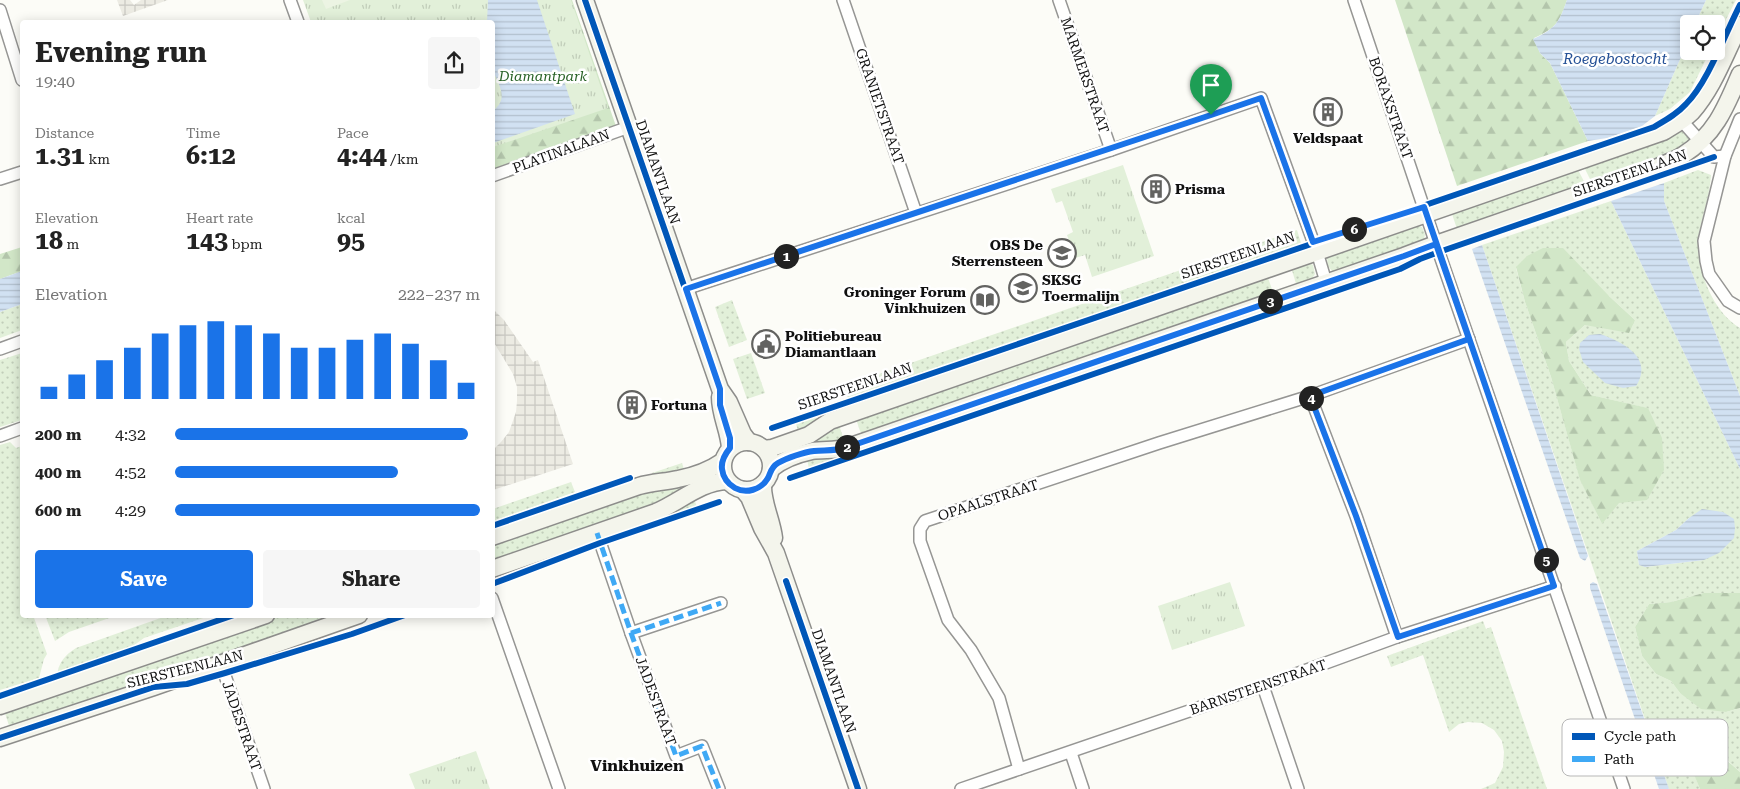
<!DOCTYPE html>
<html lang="en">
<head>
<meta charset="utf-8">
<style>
	:root { --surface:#fff; --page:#f6f6f6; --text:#222; --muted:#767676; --accent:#1a73e8 }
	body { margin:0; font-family:"Roboto Serif",serif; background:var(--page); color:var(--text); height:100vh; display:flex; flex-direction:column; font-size:19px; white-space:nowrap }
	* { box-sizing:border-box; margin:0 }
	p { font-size:16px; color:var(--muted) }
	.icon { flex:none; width:28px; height:28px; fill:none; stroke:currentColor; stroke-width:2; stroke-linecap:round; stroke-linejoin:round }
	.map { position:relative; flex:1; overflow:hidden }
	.details { position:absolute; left:20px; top:20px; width:475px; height:598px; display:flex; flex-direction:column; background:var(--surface); border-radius:5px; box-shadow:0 2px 12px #0003 }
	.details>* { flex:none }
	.tools { position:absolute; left:1680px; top:15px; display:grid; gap:10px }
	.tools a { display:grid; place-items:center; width:45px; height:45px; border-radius:5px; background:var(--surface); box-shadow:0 2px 12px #0003; font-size:25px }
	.pin { position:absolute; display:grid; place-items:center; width:42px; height:42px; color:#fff; margin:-51px -21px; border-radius:50% 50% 50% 0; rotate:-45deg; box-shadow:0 0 5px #0007 }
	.pin .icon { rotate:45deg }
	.km { position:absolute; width:25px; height:25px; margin:-12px; border-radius:50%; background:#222; color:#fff; font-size:14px; line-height:25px; text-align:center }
	.round { display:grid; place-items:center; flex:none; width:52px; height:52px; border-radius:5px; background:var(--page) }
	.summary { display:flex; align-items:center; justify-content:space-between; height:85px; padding:0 15px }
	h1 { font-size:28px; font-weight:700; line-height:38px }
	.figures { display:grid; grid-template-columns:repeat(3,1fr); gap:8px; height:85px; padding:5px 15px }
	.figures div { display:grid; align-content:center }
	.figures b { font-size:25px; font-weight:700 }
	.figures small { font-size:14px; font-weight:400 }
	.figures p { font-size:14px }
	.chart { height:140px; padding:10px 15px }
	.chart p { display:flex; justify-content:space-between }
	.chart svg { width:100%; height:90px; margin-top:5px; stroke:var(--accent); stroke-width:6 }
	.action { display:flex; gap:10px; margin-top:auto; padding:10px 15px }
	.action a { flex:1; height:58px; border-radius:5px; background:var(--accent); color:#fff; font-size:20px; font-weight:700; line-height:58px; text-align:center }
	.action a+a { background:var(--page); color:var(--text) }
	ul { padding:0 15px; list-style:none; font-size:16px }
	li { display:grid; grid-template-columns:80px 60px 1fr; align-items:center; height:38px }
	li i { height:12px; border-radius:6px; background:var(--accent) }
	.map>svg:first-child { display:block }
	.grass { fill:url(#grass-dots); fill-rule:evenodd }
	.forest { fill:url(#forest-firs) }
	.park { fill:url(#park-tufts) }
	.pitch { fill:#ecf4e3 }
	.plaza { fill:url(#plaza-grid) }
	.water { fill:url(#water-rules) }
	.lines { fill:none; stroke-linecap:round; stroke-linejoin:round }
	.street-casing { stroke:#969694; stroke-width:14 }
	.secondary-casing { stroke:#8d8d8b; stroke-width:19 }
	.street { stroke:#fffffe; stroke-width:11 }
	.secondary { stroke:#f4f5ec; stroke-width:16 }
	.quiet { stroke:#3fa9f5; stroke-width:5; stroke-dasharray:10 5; stroke-linecap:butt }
	.cycleway-casing { stroke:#fff; stroke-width:9 }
	.cycleway { stroke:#0057b8; stroke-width:6 }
	.route-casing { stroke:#fff; stroke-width:10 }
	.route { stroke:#1a73e8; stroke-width:6 }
	.labels { text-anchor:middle; stroke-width:5; stroke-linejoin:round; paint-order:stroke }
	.street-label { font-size:14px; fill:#101010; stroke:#fff }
	.park-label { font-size:14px; font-style:italic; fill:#286226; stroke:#fff }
	.poi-label { font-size:14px; font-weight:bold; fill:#101010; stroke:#fff; text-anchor:start }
	.water-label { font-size:15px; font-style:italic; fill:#265196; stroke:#fff }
	.quarter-label { font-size:16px; font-weight:bold; fill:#101010; stroke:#fff }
	.key { fill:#fff; stroke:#b7b7b7; stroke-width:1 }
	.key-label { font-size:14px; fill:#101010 }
</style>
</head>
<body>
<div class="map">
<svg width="1740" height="789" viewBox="0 0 1740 789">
	<defs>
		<pattern id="grass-dots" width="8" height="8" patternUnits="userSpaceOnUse" patternTransform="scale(1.25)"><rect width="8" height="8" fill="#e2f0d9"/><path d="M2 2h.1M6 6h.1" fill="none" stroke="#c1cdb9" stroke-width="1.8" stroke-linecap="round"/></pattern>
		<pattern id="forest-firs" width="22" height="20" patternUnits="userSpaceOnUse" patternTransform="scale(1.25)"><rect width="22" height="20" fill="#d2e7c8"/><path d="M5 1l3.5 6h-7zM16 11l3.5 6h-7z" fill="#b3c5ab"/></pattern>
		<pattern id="park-tufts" width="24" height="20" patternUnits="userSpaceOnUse" patternTransform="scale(1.25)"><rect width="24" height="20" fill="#e2f0d9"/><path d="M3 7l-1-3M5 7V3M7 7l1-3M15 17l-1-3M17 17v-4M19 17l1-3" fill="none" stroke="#c1cdb9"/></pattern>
		<pattern id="plaza-grid" width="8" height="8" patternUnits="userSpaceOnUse" patternTransform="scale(1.25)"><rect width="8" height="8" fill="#ecebe3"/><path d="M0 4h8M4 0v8" fill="none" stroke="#c9c8c2"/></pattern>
		<pattern id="water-rules" width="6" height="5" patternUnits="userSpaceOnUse" patternTransform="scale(1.25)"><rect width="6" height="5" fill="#d1e1f2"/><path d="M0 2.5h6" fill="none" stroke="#b2c0ce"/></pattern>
	</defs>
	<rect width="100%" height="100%" fill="#fcfcf7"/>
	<g class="grass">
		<path d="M1706,0H1736L1716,39V24H1695Z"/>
		<path d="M1689,39V51H1710L1690,92L1670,109L1655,116Z"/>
		<path d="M1680,131C1686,133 1687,135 1690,141L1688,146L1593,185L1583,165Z"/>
		<path d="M1577,168L1587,187L1458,232L1451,211Z"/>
		<path d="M1698,170L1711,175C1710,192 1705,208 1701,224C1700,229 1698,235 1698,240C1697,271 1713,312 1740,328V396L1664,201V183Z"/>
		<path d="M1611,201L1740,469V593H1703L1671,602L1649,604L1635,627L1642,656L1656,674L1671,681L1680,693L1726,712L1740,708V772L1727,760L1683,746L1700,789H1669L1482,245ZM1516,268L1609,296L1635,320L1585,325L1566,342L1569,361L1591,395L1647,408L1602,524L1580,479L1551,377L1525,302ZM1689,518L1703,560L1646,567L1639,565L1637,551L1676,530Z"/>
		<path d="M1414,224L1422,227L1425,234L1424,240L1339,273L1332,271L1328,266L1327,258L1333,252Z"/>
		<path d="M1297,230L1301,243L848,398L844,386Z"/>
		<path d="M1308,262L1313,265L1315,274L1310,282L1297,287L1291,267Z"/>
		<path d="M1267,275L1274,295L863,435L860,431L855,416Z"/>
		<path d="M732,300L747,340L729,347L715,307Z"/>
		<path d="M22,304V330L0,338V312Z"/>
		<path d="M22,353V420L0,427V360Z"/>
		<path d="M751,353L765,393L747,399L733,359Z"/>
		<path d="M816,417L817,420L799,434L796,424Z"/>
		<path d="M838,422L845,443L809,445V441Z"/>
		<path d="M10,442L16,448L22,446V615H33L47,654L44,659L39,678L0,690V445Z"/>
		<path d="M837,455L838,458L809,468L807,460Z"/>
		<path d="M682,463L685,472L653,476L652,473Z"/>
		<path d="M571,482L575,492L493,521V509Z"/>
		<path d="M689,483L690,487L672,498L493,563L492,541L647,488Z"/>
		<path d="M693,496L697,507L656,521L659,515Z"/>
		<path d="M45,615H118L69,632L55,641Z"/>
		<path d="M169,615H212L144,638L126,651L57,675C59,662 65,655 76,648Z"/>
		<path d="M279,615H342L10,729L4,710Z"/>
		<path d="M1483,621L1486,629L1491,627L1547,789H1481L1495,783L1503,767L1504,752L1502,741L1494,730L1482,723L1468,722L1459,724L1449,732L1423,655L1391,667L1387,656Z"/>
	</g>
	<g class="forest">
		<path d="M537,0H572L617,129L493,172L492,143Z"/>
		<path d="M1395,0H1567C1559,23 1556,28 1534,38L1540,53L1550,63L1588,141L1457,186Z"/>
		<path d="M22,247V271L0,279V254Z"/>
		<path d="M1543,248H1563L1609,296L1635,320L1629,333L1585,325L1566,342L1569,361L1591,395L1648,408L1662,438L1664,470L1647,500L1619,503L1602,524L1580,480L1551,377L1525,302L1516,267L1527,256Z"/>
		<path d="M1703,593H1740V708L1726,712L1701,709L1680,693L1671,681L1656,674L1642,656L1635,627L1649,604L1671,602Z"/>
		<path d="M1682,746C1708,746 1721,754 1740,772V789H1700Z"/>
	</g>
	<g class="park">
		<path d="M303,0H571L608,108L493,147L492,22H311Z"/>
		<path d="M1123,165L1154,256L1092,277L1085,255L1075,258L1067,235L1073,232L1062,201L1056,203L1051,189Z"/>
		<path d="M1230,582L1245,626L1172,650L1158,606Z"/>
		<path d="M476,751L490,789H415L409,774Z"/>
	</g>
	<path class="pitch" d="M322,0H350L326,9Z"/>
	<g class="plaza">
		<path d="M117,0H130L134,5L141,0H168L123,16Z"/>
		<path d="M493,309L504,320L533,362L538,360L573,464L493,490V450L501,442L509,432L516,412L517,401V387L513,374L493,341Z"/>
	</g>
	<g class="water">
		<path d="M488,0H537L575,114L493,143V111C511,97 496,82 492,67C490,55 492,35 492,22H487Z"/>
		<path d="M1567,0H1706L1695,24H1689V39L1655,116L1642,126L1607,138L1588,141L1550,63L1540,53L1533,39C1555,29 1559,23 1567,0Z"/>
		<path d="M1664,183V201L1740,396V469L1611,201Z"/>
		<path d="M1482,245L1588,556L1585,561L1580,558L1472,249Z"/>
		<path d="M22,271V304L0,312V279Z"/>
		<path d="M1600,334C1623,342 1654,358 1636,386L1623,388L1605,383L1583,362L1579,349L1580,343L1589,335Z"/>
		<path d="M1702,509L1723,512L1734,519L1735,528L1734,538L1719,553L1704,560L1645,567L1639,565L1637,551L1676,530L1689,518Z"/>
		<path d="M1593,582L1597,584L1669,789H1659L1590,588V584Z"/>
	</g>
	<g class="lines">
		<defs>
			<g id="street">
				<path d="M290,0L298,22"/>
				<path d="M843,0L916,213"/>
				<path d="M1059,0L1111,150"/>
				<path d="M1354,0L1436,244L1624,789"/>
				<path d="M0,10L22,80"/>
				<path d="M1740,119L1725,156L1704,241L1706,261L1709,274L1728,301L1740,308"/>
				<path d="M1682,121L1714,157L1725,156"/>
				<path d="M492,176L629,127"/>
				<path d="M0,179L22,172"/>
				<path d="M685,289L1111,150L1261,98L1317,252L1326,282"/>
				<path d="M0,349L22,341"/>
				<path d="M1310,396L1356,516L1397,637"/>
				<path d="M0,436L22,428"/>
				<path d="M597,533L631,633L676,756L702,746L719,789"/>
				<path d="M492,598L559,789"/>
				<path d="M631,633L721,603"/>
				<path d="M221,664L264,789"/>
				<path d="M1263,686L1298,789"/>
				<path d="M1071,753L1083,789"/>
				<path d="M1019,769L999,698L971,650L948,620L920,541V529L925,521L1159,443L1310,396L1469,339"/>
				<path d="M961,789L1271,683L1397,637L1555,586"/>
			</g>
			<g id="secondary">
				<path d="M585,0L720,389L729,402L743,434L749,442"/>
				<path d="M720,397C720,415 729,431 730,448"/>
				<circle cx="747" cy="466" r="24"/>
				<path d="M764,449L772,448L809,435L830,421L1663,132C1673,126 1684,120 1692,112C1714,87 1725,54 1740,25"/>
				<path d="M771,469C782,460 798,454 812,451C823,449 834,451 845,448L1404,256L1436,244L1658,167C1666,163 1675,160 1683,155C1715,135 1726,107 1740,74"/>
				<path d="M763,484C762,502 772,520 774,538"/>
				<path d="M743,490L749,497L762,528L776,553L858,789"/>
				<path d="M492,537L639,486C652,482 665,482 678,479C694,476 710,470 723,461"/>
				<path d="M492,569L656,512C680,502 700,482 727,481"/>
				<path d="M0,706L266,615"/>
				<path d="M0,738L154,687L359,615"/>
			</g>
		</defs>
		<use href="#street" class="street-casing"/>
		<use href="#secondary" class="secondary-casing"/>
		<use href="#street" class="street"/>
		<use href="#secondary" class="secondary"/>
		<g class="quiet">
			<path d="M597,533L631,633L676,756L702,746L719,789"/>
			<path d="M631,633L721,603"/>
		</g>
		<defs>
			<g id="cycleway">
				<path d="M585,0L707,352"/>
				<path d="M772,428L1654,127C1666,120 1677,114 1686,104C1708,82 1725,34 1740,5"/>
				<path d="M790,478L1400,269L1420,259L1439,252L1714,157"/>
				<path d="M492,526L630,478"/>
				<path d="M786,581L858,789"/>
				<path d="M492,584L600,543L719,502"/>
				<path d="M0,696L234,615"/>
				<path d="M0,738L154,687L187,684L225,673L352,634L405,615"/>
			</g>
		</defs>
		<use href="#cycleway" class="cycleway-casing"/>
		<use href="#cycleway" class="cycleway"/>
	</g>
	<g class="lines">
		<defs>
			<path id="route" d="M1211,115L686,289L720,389V405L730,438V448C725,454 721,461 722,469C723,477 728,484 735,488C746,494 761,490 768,478C771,472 771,467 778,463C787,458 804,452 814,451C825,450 834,451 845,448L1404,256L1436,244L1469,339L1310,396L1356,516L1398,637L1554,586L1424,207L1313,242L1261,98L1211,115"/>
		</defs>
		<use href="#route" class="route-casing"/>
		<use href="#route" class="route"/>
	</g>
	<defs>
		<symbol id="building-ring" viewBox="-11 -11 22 22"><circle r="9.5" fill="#fff" stroke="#636361" stroke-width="1.5"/><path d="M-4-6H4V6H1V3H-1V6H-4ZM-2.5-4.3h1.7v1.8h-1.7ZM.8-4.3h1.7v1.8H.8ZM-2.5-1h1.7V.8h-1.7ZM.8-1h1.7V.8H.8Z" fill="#636361"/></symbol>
		<symbol id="school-ring" viewBox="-11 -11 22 22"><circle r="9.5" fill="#fff" stroke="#636361" stroke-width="1.5"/><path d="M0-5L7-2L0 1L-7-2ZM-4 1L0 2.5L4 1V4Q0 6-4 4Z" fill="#636361"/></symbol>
		<symbol id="library-ring" viewBox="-11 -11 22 22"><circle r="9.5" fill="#fff" stroke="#636361" stroke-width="1.5"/><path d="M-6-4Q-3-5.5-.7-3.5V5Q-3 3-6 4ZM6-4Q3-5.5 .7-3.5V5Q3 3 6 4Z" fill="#636361"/></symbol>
		<symbol id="civic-ring" viewBox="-11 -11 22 22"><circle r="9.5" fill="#fff" stroke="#636361" stroke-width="1.5"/><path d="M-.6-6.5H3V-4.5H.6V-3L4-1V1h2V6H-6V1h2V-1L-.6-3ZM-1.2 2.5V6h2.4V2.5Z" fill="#636361"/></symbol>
	</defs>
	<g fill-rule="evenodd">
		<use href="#building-ring" x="1312" y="96" width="32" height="32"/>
		<use href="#building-ring" x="1140" y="173" width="32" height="32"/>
		<use href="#school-ring" x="1046" y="237" width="32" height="32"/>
		<use href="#school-ring" x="1007" y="272" width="32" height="32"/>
		<use href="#library-ring" x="969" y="284" width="32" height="32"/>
		<use href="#civic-ring" x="750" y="328" width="32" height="32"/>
		<use href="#building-ring" x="616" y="389" width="32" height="32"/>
	</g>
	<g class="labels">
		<g class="street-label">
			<text transform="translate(1085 75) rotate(71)" y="5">MARMERSTRAAT</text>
			<text transform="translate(880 106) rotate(71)" y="5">GRANIETSTRAAT</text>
			<text transform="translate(1391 108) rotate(71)" y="5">BORAXSTRAAT</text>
			<text transform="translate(561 151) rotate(-20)" y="5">PLATINALAAN</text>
			<text transform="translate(658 172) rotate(71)" y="5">DIAMANTLAAN</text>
			<text transform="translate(1630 173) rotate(-19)" y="5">SIERSTEENLAAN</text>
			<text transform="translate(1238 255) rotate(-19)" y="5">SIERSTEENLAAN</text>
			<text transform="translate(855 386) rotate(-19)" y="5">SIERSTEENLAAN</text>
			<text transform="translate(988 500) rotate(-18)" y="5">OPAALSTRAAT</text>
			<text transform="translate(185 669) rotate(-14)" y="5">SIERSTEENLAAN</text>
			<text transform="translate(834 681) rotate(71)" y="5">DIAMANTLAAN</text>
			<text transform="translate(1258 687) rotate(-19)" y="5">BARNSTEENSTRAAT</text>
			<text transform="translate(656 701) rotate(70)" y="5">JADESTRAAT</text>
			<text transform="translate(242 726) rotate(71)" y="5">JADESTRAAT</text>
		</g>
		<g class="park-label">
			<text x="543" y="81">Diamantpark</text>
		</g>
		<g class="poi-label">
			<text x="1328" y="143" text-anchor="middle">Veldspaat</text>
			<text x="1175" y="194">Prisma</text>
			<text x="1043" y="250" text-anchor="end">OBS De<tspan x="1043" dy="16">Sterrensteen</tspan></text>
			<text x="1042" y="285">SKSG<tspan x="1042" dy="16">Toermalijn</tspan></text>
			<text x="966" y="297" text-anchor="end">Groninger Forum<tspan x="966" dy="16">Vinkhuizen</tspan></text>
			<text x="785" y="341">Politiebureau<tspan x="785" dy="16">Diamantlaan</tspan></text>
			<text x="651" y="410">Fortuna</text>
		</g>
		<g class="water-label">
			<text x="1615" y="64">Roegebostocht</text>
		</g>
		<g class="quarter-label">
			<text x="637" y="771">Vinkhuizen</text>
		</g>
	</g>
	<rect x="1562" y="719" width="166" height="57" rx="8" class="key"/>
	<rect x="1572" y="733" width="23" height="7" fill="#0057b8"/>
	<rect x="1572" y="756" width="23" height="6" fill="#3fa9f5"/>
	<g class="key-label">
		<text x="1604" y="741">Cycle path</text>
		<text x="1604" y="764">Path</text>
	</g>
</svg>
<div class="tools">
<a><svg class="icon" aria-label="locate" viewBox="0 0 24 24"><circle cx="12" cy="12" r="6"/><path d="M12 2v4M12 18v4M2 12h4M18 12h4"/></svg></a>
</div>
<div class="pin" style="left:1211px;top:115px;background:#1e9e55"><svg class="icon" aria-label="arrive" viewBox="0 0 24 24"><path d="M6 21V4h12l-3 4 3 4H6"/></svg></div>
<b class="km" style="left:786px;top:256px">1</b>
<b class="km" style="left:847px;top:447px">2</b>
<b class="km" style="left:1270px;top:301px">3</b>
<b class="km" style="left:1311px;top:398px">4</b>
<b class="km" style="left:1546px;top:560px">5</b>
<b class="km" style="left:1354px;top:229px">6</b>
<section class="details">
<div class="summary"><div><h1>Evening run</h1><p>19:40</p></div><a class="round"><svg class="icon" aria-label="share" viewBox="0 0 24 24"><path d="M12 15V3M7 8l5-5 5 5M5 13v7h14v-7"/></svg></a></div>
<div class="figures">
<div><p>Distance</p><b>1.31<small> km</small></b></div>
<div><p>Time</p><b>6:12</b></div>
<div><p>Pace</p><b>4:44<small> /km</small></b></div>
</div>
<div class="figures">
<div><p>Elevation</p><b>18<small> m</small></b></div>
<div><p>Heart rate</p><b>143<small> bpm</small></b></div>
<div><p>kcal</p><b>95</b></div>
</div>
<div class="chart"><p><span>Elevation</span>222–237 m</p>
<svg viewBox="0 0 160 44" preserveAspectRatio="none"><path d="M5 44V38M15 44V32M25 44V25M35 44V19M45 44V12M55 44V8M65 44V6M75 44V8M85 44V12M95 44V19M105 44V19M115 44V15M125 44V12M135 44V17M145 44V25M155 44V36"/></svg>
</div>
<ul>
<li><b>200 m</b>4:32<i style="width:96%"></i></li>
<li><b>400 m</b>4:52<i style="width:73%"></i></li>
<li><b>600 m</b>4:29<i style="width:100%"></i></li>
</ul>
<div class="action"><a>Save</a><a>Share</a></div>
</section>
</div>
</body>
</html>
